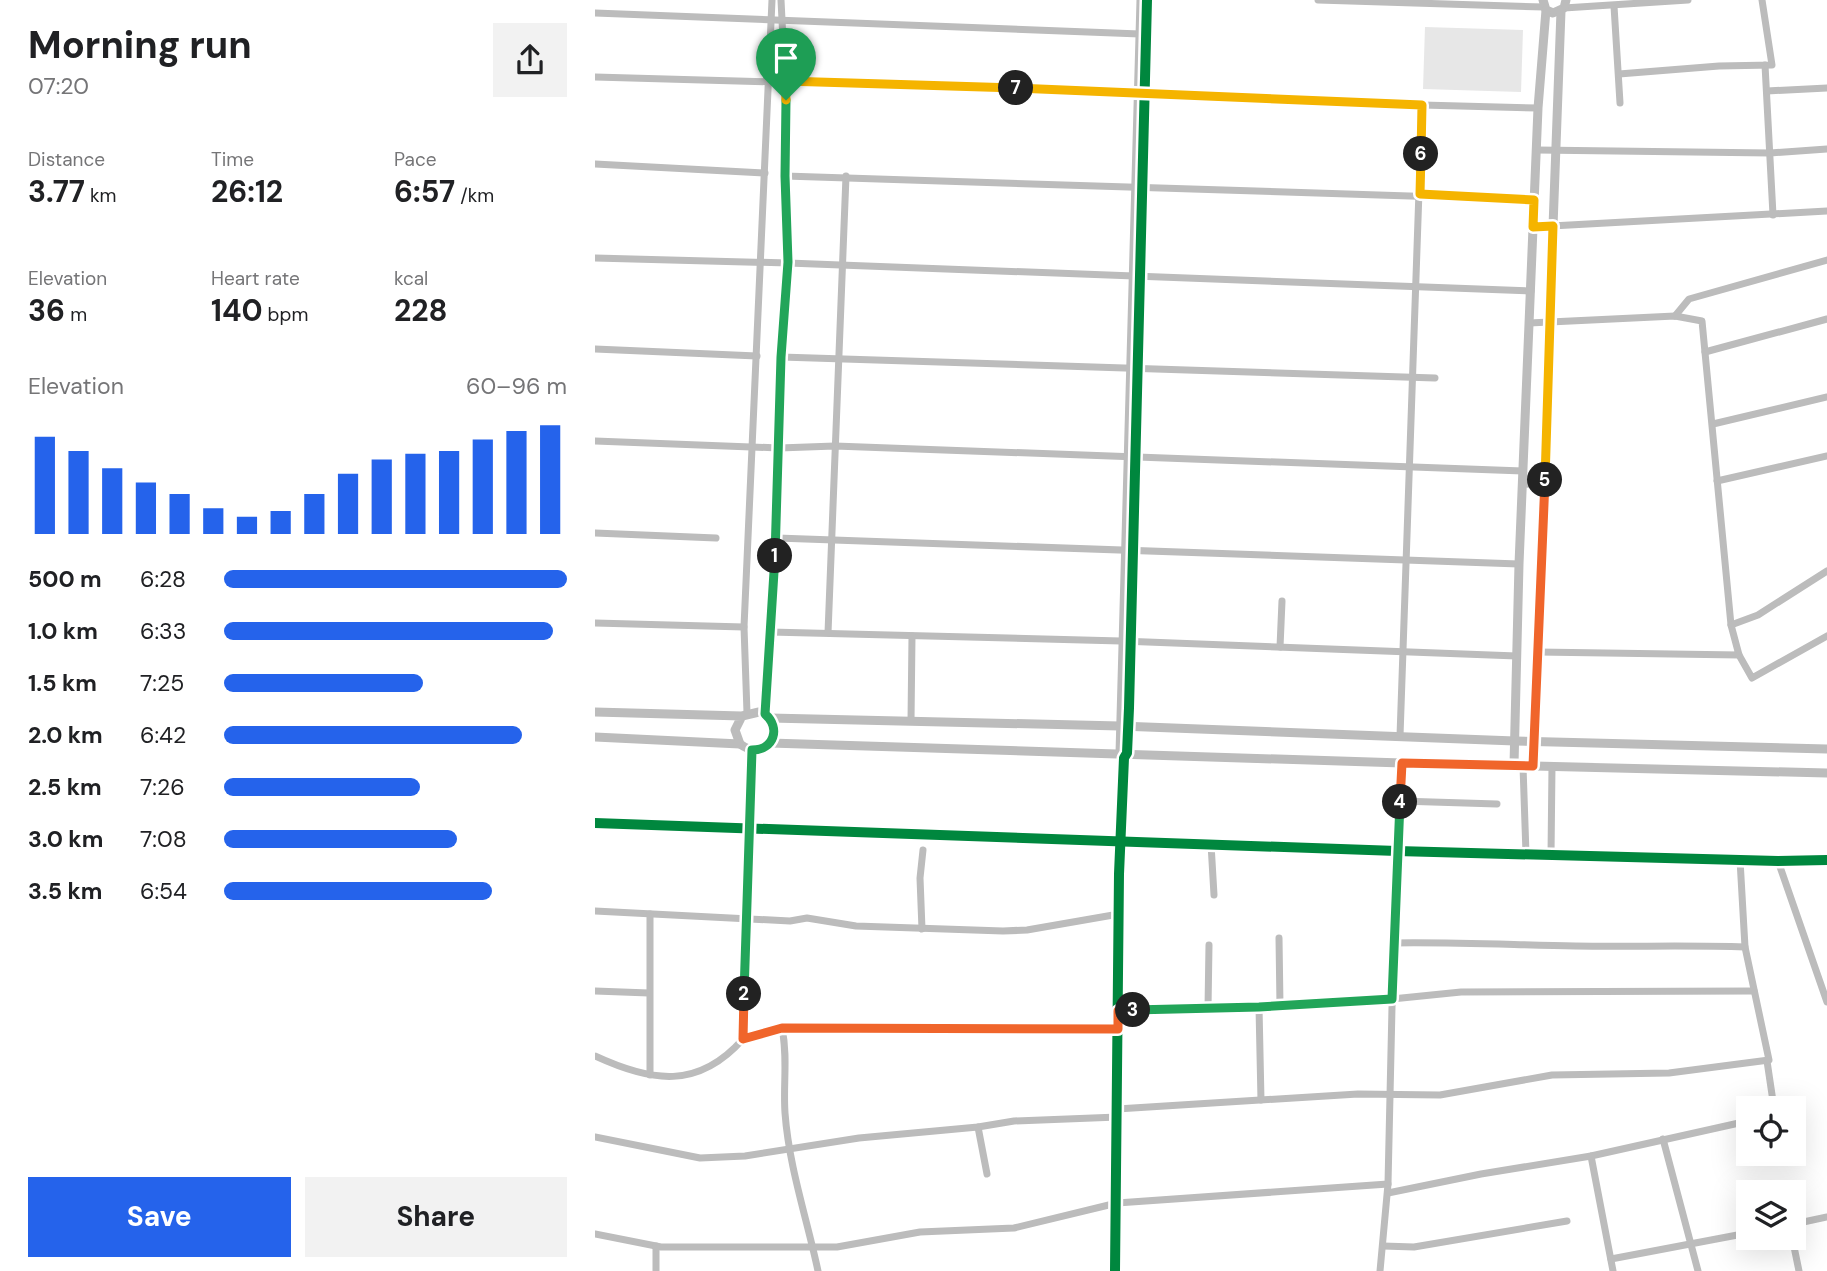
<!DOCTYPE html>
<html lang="en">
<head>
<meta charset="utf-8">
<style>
	:root { --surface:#fff; --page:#f2f2f2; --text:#202124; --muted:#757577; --accent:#2563eb }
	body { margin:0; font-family:"DM Sans",sans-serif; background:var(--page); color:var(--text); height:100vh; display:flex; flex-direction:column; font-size:26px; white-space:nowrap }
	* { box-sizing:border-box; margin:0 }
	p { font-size:23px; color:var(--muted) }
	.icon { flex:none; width:38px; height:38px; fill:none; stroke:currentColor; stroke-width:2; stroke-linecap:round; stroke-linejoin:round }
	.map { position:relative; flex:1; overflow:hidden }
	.details { display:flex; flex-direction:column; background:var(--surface); width:595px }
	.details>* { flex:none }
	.controls { position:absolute; left:1141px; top:1096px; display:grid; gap:14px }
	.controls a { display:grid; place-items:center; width:70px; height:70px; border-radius:0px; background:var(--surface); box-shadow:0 7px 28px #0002; font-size:35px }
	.pin { position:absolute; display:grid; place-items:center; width:60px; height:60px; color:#fff; margin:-72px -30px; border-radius:50% 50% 50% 0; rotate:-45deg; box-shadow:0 0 7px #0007 }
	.pin .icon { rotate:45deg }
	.km { position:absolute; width:35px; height:35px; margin:-18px; border-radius:50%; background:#222; color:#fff; font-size:19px; line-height:35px; text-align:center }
	.round { display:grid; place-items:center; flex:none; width:74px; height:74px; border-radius:0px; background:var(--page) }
	.head { display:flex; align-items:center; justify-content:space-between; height:119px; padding:0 28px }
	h1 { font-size:38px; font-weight:700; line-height:52px }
	.figures { display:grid; grid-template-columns:repeat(3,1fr); gap:10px; height:119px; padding:7px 28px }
	.figures div { display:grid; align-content:center }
	.figures b { font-size:30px; font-weight:700 }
	.figures small { font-size:19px; font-weight:400 }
	.figures p { font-size:19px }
	.chart { height:196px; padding:14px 28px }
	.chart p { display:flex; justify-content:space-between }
	.chart svg { width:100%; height:126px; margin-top:7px; stroke:var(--accent); stroke-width:6 }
	.cta { display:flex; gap:14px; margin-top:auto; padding:14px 28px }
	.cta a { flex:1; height:80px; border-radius:0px; background:var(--accent); color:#fff; font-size:28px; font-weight:700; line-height:80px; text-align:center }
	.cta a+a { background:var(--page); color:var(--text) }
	ul { padding:0 28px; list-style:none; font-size:23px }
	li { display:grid; grid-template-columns:112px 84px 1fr; align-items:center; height:52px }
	li i { height:18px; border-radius:9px; background:var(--accent) }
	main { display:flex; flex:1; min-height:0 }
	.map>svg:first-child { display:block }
	.green { fill:#e7e7e7 }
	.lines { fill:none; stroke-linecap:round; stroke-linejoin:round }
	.minor { stroke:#bcbcbc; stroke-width:7 }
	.major { stroke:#bcbcbc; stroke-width:9 }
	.cycleway-casing { stroke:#fff; stroke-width:15 }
	.cycleway { stroke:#00873e; stroke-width:10 }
	.split-1-casing { stroke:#fff; stroke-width:14 }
	.split-2-casing { stroke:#fff; stroke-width:14 }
	.split-3-casing { stroke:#fff; stroke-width:14 }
	.split-4-casing { stroke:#fff; stroke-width:14 }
	.split-5-casing { stroke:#fff; stroke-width:14 }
	.split-6-casing { stroke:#fff; stroke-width:14 }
	.split-7-casing { stroke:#fff; stroke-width:14 }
	.split-8-casing { stroke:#fff; stroke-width:14 }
	.split-1 { stroke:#22a559; stroke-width:9 }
	.split-2 { stroke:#22a559; stroke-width:9 }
	.split-3 { stroke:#f0652b; stroke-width:9 }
	.split-4 { stroke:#22a559; stroke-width:9 }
	.split-5 { stroke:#f0652b; stroke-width:9 }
	.split-6 { stroke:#f5b400; stroke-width:9 }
	.split-7 { stroke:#f5b400; stroke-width:9 }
	.split-8 { stroke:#f5b400; stroke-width:9 }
</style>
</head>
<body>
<main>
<section class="details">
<div class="head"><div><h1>Morning run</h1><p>07:20</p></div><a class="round"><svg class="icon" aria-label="share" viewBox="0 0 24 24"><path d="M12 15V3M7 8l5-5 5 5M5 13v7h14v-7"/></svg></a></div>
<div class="figures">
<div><p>Distance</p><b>3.77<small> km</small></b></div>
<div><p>Time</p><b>26:12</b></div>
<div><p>Pace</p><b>6:57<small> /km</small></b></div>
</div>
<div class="figures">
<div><p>Elevation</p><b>36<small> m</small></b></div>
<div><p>Heart rate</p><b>140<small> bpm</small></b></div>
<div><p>kcal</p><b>228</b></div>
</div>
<div class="chart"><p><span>Elevation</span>60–96 m</p>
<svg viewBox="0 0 160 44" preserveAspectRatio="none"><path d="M5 44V10M15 44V15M25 44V21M35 44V26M45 44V30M55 44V35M65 44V38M75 44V36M85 44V30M95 44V23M105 44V18M115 44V16M125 44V15M135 44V11M145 44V8M155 44V6"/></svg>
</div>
<ul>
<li><b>500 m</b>6:28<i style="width:100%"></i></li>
<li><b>1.0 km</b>6:33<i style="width:96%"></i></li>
<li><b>1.5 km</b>7:25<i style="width:58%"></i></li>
<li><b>2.0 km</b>6:42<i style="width:87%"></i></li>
<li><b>2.5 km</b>7:26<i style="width:57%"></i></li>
<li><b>3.0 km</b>7:08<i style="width:68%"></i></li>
<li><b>3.5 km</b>6:54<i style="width:78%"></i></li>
</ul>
<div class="cta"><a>Save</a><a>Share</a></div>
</section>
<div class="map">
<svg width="1232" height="1271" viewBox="0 0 1232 1271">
	<rect width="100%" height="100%" fill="#fff"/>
	<path class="green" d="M830,27L928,30L926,92L828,89Z"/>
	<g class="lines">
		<g class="minor">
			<path d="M723,0L949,7"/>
			<path d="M1019,6L1025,103"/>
			<path d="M969,8L1093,0"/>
			<path d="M0,13L545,34"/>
			<path d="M1170,65L1178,215"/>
			<path d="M1024,74L1124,66L1177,65L1167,0"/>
			<path d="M0,77L400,88L827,105L943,108"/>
			<path d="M1172,91L1232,88"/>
			<path d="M942,150L1175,153L1232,149"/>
			<path d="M0,164L170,173"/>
			<path d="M190,176L939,200"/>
			<path d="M938,227L1232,211"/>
			<path d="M0,258L193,263L936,291"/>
			<path d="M1080,316L1094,299L1232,260"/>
			<path d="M934,323L1080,316L1107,321L1136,625L1144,655L943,652"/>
			<path d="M0,349L162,356"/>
			<path d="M1110,352L1232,319"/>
			<path d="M186,357L840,378"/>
			<path d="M1118,424L1232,397"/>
			<path d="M0,441L184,448L240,446L928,471"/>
			<path d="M1122,481L1232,456"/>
			<path d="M0,533L121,538"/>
			<path d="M182,538L924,564"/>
			<path d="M0,623L149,627"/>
			<path d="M1136,625L1163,615L1232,571"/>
			<path d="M175,632L526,641L922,656"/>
			<path d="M233,633L251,176"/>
			<path d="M685,647L687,601"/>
			<path d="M1144,655L1157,678L1232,636"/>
			<path d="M152,713L149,627L177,0"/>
			<path d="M169,714L182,538L186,357L193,263L190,176L191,100L186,0"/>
			<path d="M316,721L317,636"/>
			<path d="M805,736L827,105"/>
			<path d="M528,758L524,753L545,0"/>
			<path d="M928,766L931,854"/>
			<path d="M805,801L902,804"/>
			<path d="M0,823L802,851L1183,861L1232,860"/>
			<path d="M616,844L619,895"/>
			<path d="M956,855L957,766"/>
			<path d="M1183,861L1232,1002"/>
			<path d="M0,911L195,921L212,918L261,926L408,931L432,930L524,914"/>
			<path d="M327,929L325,878L328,850"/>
			<path d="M684,938L685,1006"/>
			<path d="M798,943C859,942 919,945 980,946C1036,947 1093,945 1150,947"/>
			<path d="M0,991L54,993"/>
			<path d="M664,1007L666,1100"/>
			<path d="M613,1008L614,945"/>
			<path d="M523,1011L664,1007L797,999L866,992L1159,991"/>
			<path d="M187,1028C193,1057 188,1084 190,1113C194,1167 212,1219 223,1271"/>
			<path d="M148,1039L187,1028L523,1029"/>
			<path d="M0,1056C56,1082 103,1090 148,1039L157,750"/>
			<path d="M1172,1061L1179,1108"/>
			<path d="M55,1075V914"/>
			<path d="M522,1109L763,1094L845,1095L957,1075L1074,1073L1174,1060L1150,947L1145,860"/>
			<path d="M383,1127L392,1174"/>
			<path d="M0,1137L105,1158L150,1156L264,1138L383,1127L419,1121L523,1117"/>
			<path d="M1068,1139L1103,1271"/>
			<path d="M996,1156L1018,1271"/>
			<path d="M793,1193L886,1174L996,1156L1153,1121"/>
			<path d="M1199,1224L1232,1217"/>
			<path d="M0,1234L66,1247H242L325,1232L419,1228L522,1203L793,1184"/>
			<path d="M1197,1237L1204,1271"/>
			<path d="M61,1246V1271"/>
			<path d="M788,1246L819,1247L972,1221"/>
			<path d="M1016,1259L1153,1233"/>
			<path d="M520,1271L524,874L529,758L532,753L534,708L552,0"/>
			<path d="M785,1271L793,1184L799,919L807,763"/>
		</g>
		<g class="major">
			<path d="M948,0L951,10L958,13L969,8L971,0"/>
			<path d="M928,483L949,484"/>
			<path d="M0,712L147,716L164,712C196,724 173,765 145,744L140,730L147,716"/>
			<path d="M175,718L525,726L920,741L1232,749"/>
			<path d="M0,737L145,744"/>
			<path d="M175,743L807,763L1232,773"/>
			<path d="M919,765L924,564L943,108L951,10"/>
			<path d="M938,766L966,11"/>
		</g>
		<defs>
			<g id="cycleway">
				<path d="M0,823L802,851L1183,861L1232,860"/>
				<path d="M520,1271L524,874L529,758L532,753L534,708L552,0"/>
			</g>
		</defs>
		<use href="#cycleway" class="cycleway-casing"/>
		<use href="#cycleway" class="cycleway"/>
	</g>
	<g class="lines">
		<defs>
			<path id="split-1" d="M180,556L186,357L193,262L190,176L191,100"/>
			<path id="split-2" d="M149,994L157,750C179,750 186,728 170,714L180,556"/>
			<path id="split-3" d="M149,994L148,1039L187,1028L523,1029V1011L538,1010"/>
			<path id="split-4" d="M538,1010L664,1007L797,999L805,802"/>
			<path id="split-5" d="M805,802L807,763L938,766L950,480"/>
			<path id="split-6" d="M826,154L825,194L939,200L938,227L958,226L950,480"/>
			<path id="split-7" d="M421,88L827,105L826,154"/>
			<path id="split-8" d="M191,100L190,81L421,88"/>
		</defs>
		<use href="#split-1" class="split-1-casing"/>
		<use href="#split-2" class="split-2-casing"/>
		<use href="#split-3" class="split-3-casing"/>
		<use href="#split-4" class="split-4-casing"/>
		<use href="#split-5" class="split-5-casing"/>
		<use href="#split-6" class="split-6-casing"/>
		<use href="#split-7" class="split-7-casing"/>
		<use href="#split-8" class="split-8-casing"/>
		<use href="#split-1" class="split-1"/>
		<use href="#split-2" class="split-2"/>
		<use href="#split-3" class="split-3"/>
		<use href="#split-4" class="split-4"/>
		<use href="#split-5" class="split-5"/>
		<use href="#split-6" class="split-6"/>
		<use href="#split-7" class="split-7"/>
		<use href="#split-8" class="split-8"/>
	</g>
</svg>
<div class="controls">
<a><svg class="icon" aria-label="locate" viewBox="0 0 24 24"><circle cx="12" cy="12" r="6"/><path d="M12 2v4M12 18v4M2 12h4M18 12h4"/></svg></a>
<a><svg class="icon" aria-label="layers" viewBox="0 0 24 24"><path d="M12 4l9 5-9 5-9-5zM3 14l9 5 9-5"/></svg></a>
</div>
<div class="pin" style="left:191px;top:100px;background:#1e9e55"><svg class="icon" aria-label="arrive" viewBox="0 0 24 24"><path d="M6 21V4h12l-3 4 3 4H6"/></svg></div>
<b class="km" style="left:180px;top:556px">1</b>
<b class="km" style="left:149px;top:994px">2</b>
<b class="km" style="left:538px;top:1010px">3</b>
<b class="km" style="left:805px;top:802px">4</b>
<b class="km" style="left:950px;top:480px">5</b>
<b class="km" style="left:826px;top:154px">6</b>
<b class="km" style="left:421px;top:88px">7</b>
</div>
</main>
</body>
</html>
